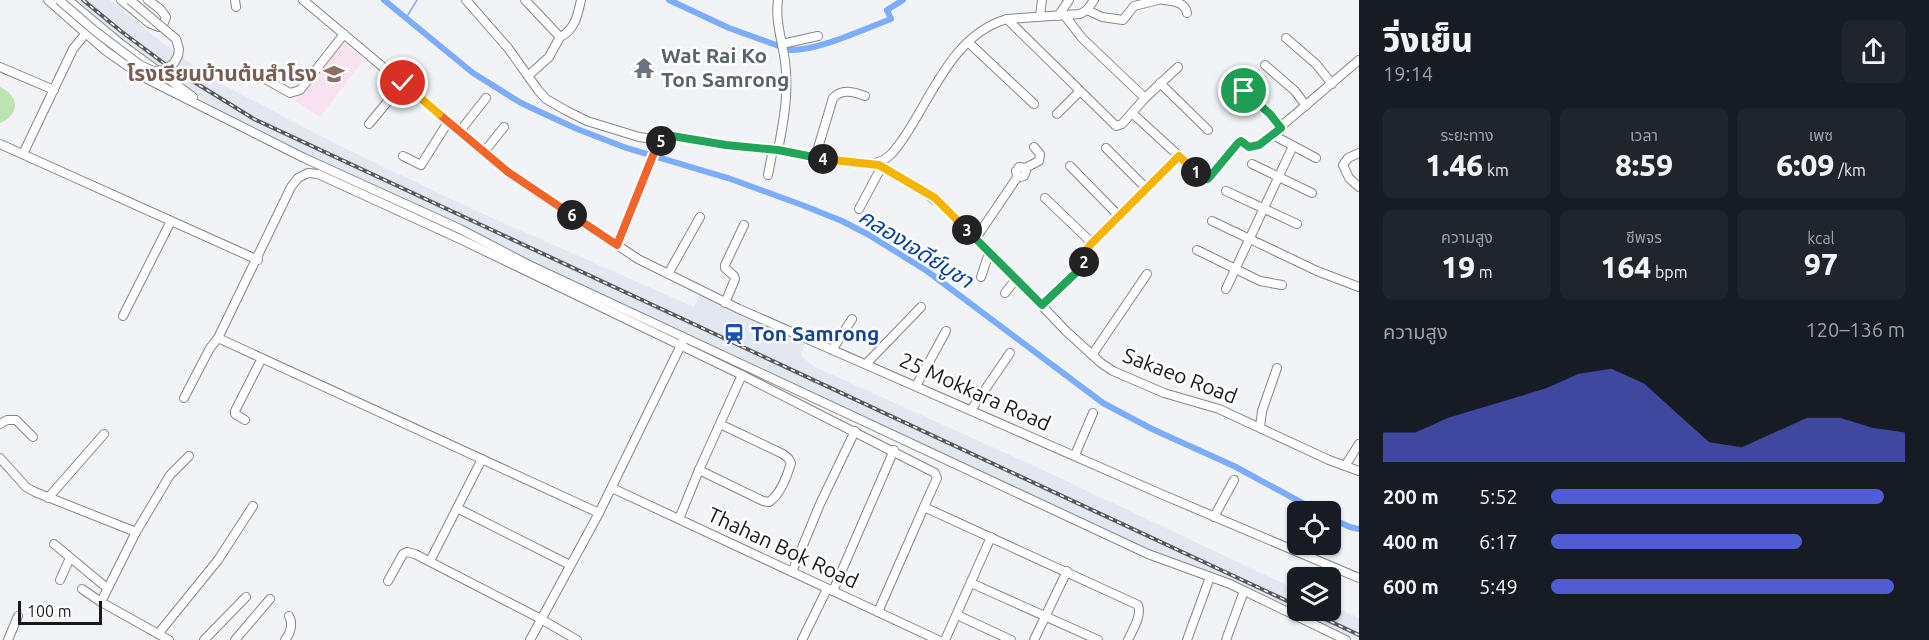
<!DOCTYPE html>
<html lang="th">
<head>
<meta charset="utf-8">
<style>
	:root { --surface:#171b24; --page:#20242c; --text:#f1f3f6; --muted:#9ea1a6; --accent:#505cd2 }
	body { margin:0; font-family:Ubuntu,"Noto Sans Thai",sans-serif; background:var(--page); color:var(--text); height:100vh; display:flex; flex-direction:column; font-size:22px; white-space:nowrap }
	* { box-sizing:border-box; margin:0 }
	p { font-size:20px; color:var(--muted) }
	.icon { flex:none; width:33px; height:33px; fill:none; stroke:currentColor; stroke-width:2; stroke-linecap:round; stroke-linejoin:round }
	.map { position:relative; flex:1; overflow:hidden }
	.details { display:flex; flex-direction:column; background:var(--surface); width:570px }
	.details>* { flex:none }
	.buttons { position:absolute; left:1287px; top:501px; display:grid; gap:12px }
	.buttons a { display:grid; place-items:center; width:54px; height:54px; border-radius:9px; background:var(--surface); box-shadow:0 2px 4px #0004; font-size:30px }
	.scale { position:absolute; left:18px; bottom:15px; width:84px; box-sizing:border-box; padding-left:6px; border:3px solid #18191a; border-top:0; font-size:16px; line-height:21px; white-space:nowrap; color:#18191a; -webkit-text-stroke:4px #fff; paint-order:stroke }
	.pin { position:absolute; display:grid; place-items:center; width:51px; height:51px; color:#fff; margin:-26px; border:3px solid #fff; border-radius:50%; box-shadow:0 2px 6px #0007 }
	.km { position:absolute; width:30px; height:30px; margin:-15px; border-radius:50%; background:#222; color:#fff; font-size:16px; line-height:30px; text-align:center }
	.round { display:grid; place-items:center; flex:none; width:63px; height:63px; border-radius:9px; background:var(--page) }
	.headline { display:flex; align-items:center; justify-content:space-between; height:102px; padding:0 24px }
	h1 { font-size:33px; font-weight:800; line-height:45px }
	.metrics { display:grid; grid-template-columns:repeat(3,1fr); gap:9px; height:102px; padding:6px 24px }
	.metrics div { display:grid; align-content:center; border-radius:9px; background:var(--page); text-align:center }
	.metrics b { font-size:30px; font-weight:800 }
	.metrics small { font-size:16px; font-weight:400 }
	.metrics p { font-size:16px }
	.chart { height:168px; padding:12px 24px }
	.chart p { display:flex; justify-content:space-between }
	.chart svg { width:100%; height:108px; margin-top:6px; fill:var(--accent); opacity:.7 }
	ul { padding:0 24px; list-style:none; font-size:20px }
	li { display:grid; grid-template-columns:96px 72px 1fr; align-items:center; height:45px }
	li i { height:15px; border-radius:8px; background:var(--accent) }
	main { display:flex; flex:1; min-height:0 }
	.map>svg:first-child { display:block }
	.built { fill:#e2e7f1 }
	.education { fill:#f8e2f0 }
	.green { fill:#bbe4b0 }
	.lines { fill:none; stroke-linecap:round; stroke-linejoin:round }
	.stream { stroke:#7badfa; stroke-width:1.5 }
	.canal { stroke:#7badfa; stroke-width:6 }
	.minor-casing { stroke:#848689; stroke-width:10 }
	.minor { stroke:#fff; stroke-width:8 }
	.rail-casing { stroke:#57585a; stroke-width:4 }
	.rail { stroke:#fff; stroke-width:1.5; stroke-dasharray:4.5; stroke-linecap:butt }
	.minor-bridge-casing { stroke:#848689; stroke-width:10; stroke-linecap:butt }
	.minor-bridge { stroke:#fff; stroke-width:8 }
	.split-1-casing { stroke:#fff; stroke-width:12 }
	.split-2-casing { stroke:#fff; stroke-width:12 }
	.split-3-casing { stroke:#fff; stroke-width:12 }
	.split-4-casing { stroke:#fff; stroke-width:12 }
	.split-5-casing { stroke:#fff; stroke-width:12 }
	.split-6-casing { stroke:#fff; stroke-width:12 }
	.split-7-casing { stroke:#fff; stroke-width:12 }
	.split-8-casing { stroke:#fff; stroke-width:12 }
	.split-1 { stroke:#22a559; stroke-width:8 }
	.split-2 { stroke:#f5b400; stroke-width:8 }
	.split-3 { stroke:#22a559; stroke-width:8 }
	.split-4 { stroke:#f5b400; stroke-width:8 }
	.split-5 { stroke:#22a559; stroke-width:8 }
	.split-6 { stroke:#f0652b; stroke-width:8 }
	.split-7 { stroke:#f0652b; stroke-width:8 }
	.split-8 { stroke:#f5b400; stroke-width:8 }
	.labels { text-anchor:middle; stroke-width:5; stroke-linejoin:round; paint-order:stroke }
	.worship-label { font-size:21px; font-weight:bold; fill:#5b616d; stroke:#fff; text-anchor:start }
	.education-label { font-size:21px; font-weight:bold; fill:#785e54; stroke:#fff; text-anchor:end }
	.transit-label { font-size:21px; font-weight:bold; fill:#164399; stroke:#fff; text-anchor:start }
	.street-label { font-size:21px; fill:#18191a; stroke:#fff }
	.water-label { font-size:22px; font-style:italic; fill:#03429a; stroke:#fff }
</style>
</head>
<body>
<main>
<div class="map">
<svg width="1359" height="640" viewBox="0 0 1359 640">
	<rect width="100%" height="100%" fill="#f2f3f6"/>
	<path class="built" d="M75,0H110L164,44L212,79L338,145L472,209L694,307L700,294L804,344L801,356L815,367L1043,470L1297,590L1298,610H1330L1331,605L1359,618V640L1213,573L1154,552L538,265L450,219L306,155L220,112L188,87L108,29Z"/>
	<path class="education" d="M342,41L364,59L320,117L295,101Z"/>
	<path class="green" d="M0,87C19,96 21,114 0,123Z"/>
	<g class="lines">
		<path class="stream" d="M406,18L417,0"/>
		<g class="canal">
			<path d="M384,0L473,73L521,103L577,129L624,147L728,178L802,205L842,221L869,235L927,271L1103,403L1152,429L1234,466L1319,512"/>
			<path d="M669,0L729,28L790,50C818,51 864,29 891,19L887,10L903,0"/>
			<path d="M1330,518L1350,527L1359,529"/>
		</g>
		<defs>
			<g id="minor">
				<path d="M48,0L106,51L143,77L304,158L460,229L527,264L1148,554L1230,584L1346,640"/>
				<path d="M68,0L121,44L193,97"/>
				<path d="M121,0L149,23L159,27L163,25L166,17L160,9L148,0"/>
				<path d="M235,0L236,7"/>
				<path d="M303,0L507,171L638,259L739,309L1161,494L1359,578"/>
				<path d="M466,0L508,48L538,90L546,99L567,111L587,121L639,137L653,139L666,135L726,145L778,150L815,158L879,165L918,188L943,206L1025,288L1066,331L1101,363L1113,371L1164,393L1219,409L1329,460L1359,471"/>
				<path d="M525,0L560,37L549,57L528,76"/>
				<path d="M1163,0C1173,1 1185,2 1187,13"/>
				<path d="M1087,10L1102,17L1123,20L1134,6L1158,0"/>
				<path d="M1040,16L1042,0"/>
				<path d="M1058,16L1069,0"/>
				<path d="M1065,16L1082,38L1145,98"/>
				<path d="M1007,19L1116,126L1122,124L1145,98L1178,67"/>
				<path d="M560,37C575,30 578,14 581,0"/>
				<path d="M1286,38L1316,64L1332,84"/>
				<path d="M968,42L1034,104"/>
				<path d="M782,44L818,36"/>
				<path d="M1265,65L1295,91L1306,106"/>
				<path d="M0,67L54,90"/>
				<path d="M267,80L290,93L300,90L344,34"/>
				<path d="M1160,83L1208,130"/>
				<path d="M1243,91L1270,114L1281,128"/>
				<path d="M1132,113L1179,156"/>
				<path d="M1057,114L1080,91"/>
				<path d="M369,124L403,83"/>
				<path d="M460,131L486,98"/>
				<path d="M1273,135L1316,158"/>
				<path d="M0,144L258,260"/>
				<path d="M1106,148L1146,188"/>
				<path d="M778,150C784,120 789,92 785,61C782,40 775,21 778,0"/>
				<path d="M484,152L504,127"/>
				<path d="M1359,153L1348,158L1343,165L1349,178L1359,187"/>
				<path d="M23,154L73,49L86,33"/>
				<path d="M403,156L421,165L448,122"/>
				<path d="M815,158L833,98C842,88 854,92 865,96"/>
				<path d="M875,163C890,160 897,147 905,136C933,94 954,34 1007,19L1080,14L1087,10L1094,0"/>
				<path d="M1252,164L1312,193"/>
				<path d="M1070,166L1118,215"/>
				<path d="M1025,168L1026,171L1024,176L1020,177L1017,175L1016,171L1019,167L1025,168L1039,161L1040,154L1034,147"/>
				<path d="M768,175L773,149"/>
				<path d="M1226,191L1297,224"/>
				<path d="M1045,198L1092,243"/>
				<path d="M859,209L882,166"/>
				<path d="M1212,221L1317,271L1359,287"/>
				<path d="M976,238L1018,176"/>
				<path d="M617,245L656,148L666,135"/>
				<path d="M1197,250L1260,281L1282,285"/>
				<path d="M668,274L700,217"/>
				<path d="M981,277L989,253"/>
				<path d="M1226,289L1293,146"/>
				<path d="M1005,293L1016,279"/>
				<path d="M725,303L735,279L734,276L725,268V265L744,225"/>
				<path d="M1042,305L1083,266L1087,249L1092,243L1179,156L1205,179H1208L1238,143L1241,141L1249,147L1259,145L1359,60"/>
				<path d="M123,316L171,221"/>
				<path d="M832,350L852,319"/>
				<path d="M1092,355L1147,274"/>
				<path d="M866,364L921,307"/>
				<path d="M916,386L946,331"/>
				<path d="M184,398L210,348L218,338"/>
				<path d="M971,410L1010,353"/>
				<path d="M245,420L235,414V411L262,358"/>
				<path d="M0,424L7,420H16L33,437"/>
				<path d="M1260,427L1262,411L1277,368"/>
				<path d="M1075,455L1093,413"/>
				<path d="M0,458L26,487L35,492L136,532"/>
				<path d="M1345,466L1359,444"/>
				<path d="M699,470L763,501L769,502C781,494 787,476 791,463L788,458L783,454L720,424"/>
				<path d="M612,488L938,640"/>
				<path d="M48,498L104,434"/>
				<path d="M457,508L570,565"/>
				<path d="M599,513L218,338L291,187L298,178L308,173L318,174L460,239L742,375L935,473L937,478L924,507L1138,605C1142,616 1133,629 1128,640"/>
				<path d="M1214,517L1234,480"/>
				<path d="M679,519L699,470L742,375"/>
				<path d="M54,544L107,588"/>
				<path d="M430,561L482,459"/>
				<path d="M792,572L820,504L855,431"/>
				<path d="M60,580L70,558"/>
				<path d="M388,581L403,554L407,552L415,554L541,619L577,640"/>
				<path d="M971,583L1098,640"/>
				<path d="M82,589L101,602"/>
				<path d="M833,591L894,450"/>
				<path d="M878,612L924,507"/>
				<path d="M957,615L1011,640"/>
				<path d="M158,634L218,560L253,506"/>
				<path d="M8,640L18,616"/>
				<path d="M169,640L101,602L136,532L170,475L189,456"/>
				<path d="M204,640L246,597"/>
				<path d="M235,640L270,599"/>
				<path d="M285,640C291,633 293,623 289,616"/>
				<path d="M530,640L599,513L683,341"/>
				<path d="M802,640L827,589"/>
				<path d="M945,640L991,537"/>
				<path d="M1034,640L1067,571"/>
				<path d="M1187,640L1210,577"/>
				<path d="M1226,640L1244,591"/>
			</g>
		</defs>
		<use href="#minor" class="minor-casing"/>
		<use href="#minor" class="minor"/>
		<defs>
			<g id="rail">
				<path d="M83,0L122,32L165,64L254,119L1298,606"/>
				<path d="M1306,610L1359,635"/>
			</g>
		</defs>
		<use href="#rail" class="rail-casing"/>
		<use href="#rail" class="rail"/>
		<defs>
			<path id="minor-bridge" d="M59,0L95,31L140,65L153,71L165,70L174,63L178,56L179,49L176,39L130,0"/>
		</defs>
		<use href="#minor-bridge" class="minor-bridge-casing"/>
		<use href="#minor-bridge" class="minor-bridge"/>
	</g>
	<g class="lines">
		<defs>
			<path id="split-1" d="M1196,172L1204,179H1208L1238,143L1241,141L1249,147L1259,145L1281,128L1270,114L1244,91"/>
			<path id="split-2" d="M1084,262L1087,249L1092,243L1179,156L1196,172"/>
			<path id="split-3" d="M967,230L1042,305L1083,266L1084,262"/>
			<path id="split-4" d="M823,159L879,165L935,198L967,230"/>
			<path id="split-5" d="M661,141L666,135L726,145L778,150L823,159"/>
			<path id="split-6" d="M572,215L617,245L656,148L661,141"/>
			<path id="split-7" d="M439,114L508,172L572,215"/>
			<path id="split-8" d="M403,83L439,114"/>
		</defs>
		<use href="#split-1" class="split-1-casing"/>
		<use href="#split-2" class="split-2-casing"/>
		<use href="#split-3" class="split-3-casing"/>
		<use href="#split-4" class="split-4-casing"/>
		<use href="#split-5" class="split-5-casing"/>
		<use href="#split-6" class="split-6-casing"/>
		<use href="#split-7" class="split-7-casing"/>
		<use href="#split-8" class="split-8-casing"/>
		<use href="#split-1" class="split-1"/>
		<use href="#split-2" class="split-2"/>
		<use href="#split-3" class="split-3"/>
		<use href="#split-4" class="split-4"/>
		<use href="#split-5" class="split-5"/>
		<use href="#split-6" class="split-6"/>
		<use href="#split-7" class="split-7"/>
		<use href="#split-8" class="split-8"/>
	</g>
	<defs>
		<symbol id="temple-bare" viewBox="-9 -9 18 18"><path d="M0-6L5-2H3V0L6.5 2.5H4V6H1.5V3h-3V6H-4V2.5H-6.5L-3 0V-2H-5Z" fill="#6b7280" stroke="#fff" stroke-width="2.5" paint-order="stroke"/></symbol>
		<symbol id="school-bare" viewBox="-9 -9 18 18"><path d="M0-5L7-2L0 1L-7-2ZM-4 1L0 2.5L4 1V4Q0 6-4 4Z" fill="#8d6e63" stroke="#fff" stroke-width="2.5" paint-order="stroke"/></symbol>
		<symbol id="station-bare" viewBox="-9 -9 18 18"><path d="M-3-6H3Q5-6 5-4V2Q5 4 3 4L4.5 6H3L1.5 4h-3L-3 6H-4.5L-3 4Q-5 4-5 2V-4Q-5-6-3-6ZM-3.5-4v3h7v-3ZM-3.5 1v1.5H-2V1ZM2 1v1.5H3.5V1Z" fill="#1a4fb4" stroke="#fff" stroke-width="2.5" paint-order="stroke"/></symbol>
	</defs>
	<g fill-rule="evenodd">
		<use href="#temple-bare" x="629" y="53" width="30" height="30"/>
		<use href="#school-bare" x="319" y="59" width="30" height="30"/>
		<use href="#station-bare" x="719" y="319" width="30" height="30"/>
	</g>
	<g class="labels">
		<g class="worship-label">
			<text x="661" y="63">Wat Rai Ko<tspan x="661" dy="24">Ton Samrong</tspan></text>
		</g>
		<g class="education-label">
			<text x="317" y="81">โรงเรียนบ้านต้นสำโรง</text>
		</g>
		<g class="transit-label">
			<text x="751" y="341">Ton Samrong</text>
		</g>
		<g class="street-label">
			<text transform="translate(1180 376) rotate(21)" y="7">Sakaeo Road</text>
			<text transform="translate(975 392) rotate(24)" y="7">25 Mokkara Road</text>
			<text transform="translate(783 548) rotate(25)" y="7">Thahan Bok Road</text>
		</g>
		<g class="water-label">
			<text transform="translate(916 248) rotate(32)" y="8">คลองเจดีย์บูชา</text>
		</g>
	</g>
</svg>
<div class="buttons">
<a><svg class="icon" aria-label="locate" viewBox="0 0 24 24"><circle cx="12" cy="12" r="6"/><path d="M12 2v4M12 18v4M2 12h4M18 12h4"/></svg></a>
<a><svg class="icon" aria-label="layers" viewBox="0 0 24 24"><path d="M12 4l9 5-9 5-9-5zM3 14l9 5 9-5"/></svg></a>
</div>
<div class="scale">100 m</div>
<div class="pin" style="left:1244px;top:91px;background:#1e9e55"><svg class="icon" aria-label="arrive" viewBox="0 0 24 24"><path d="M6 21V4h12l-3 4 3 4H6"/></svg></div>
<div class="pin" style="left:403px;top:83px;background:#d93025"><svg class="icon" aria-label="check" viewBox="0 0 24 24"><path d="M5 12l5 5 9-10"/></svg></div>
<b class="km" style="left:1196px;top:172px">1</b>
<b class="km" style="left:1084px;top:262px">2</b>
<b class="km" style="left:967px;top:230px">3</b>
<b class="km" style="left:823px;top:159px">4</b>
<b class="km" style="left:661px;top:141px">5</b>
<b class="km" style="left:572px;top:215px">6</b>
</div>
<section class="details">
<div class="headline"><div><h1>วิ่งเย็น</h1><p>19:14</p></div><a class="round"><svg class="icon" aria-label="share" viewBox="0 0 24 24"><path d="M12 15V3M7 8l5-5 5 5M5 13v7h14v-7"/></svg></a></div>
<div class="metrics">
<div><p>ระยะทาง</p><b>1.46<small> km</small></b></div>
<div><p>เวลา</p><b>8:59</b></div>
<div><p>เพซ</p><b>6:09<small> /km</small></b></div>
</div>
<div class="metrics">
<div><p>ความสูง</p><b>19<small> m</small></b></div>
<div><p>ชีพจร</p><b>164<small> bpm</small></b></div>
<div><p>kcal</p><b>97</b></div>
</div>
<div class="chart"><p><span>ความสูง</span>120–136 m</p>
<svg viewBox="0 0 160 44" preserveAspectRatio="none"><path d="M0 44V32L10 32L20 26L30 22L40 18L50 14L60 8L70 6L80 12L90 24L100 36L110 38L120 32L130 26L140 26L150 30L160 32V44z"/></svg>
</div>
<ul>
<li><b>200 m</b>5:52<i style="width:94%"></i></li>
<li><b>400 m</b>6:17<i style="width:71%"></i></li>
<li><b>600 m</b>5:49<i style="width:97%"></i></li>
</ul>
</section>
</main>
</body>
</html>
